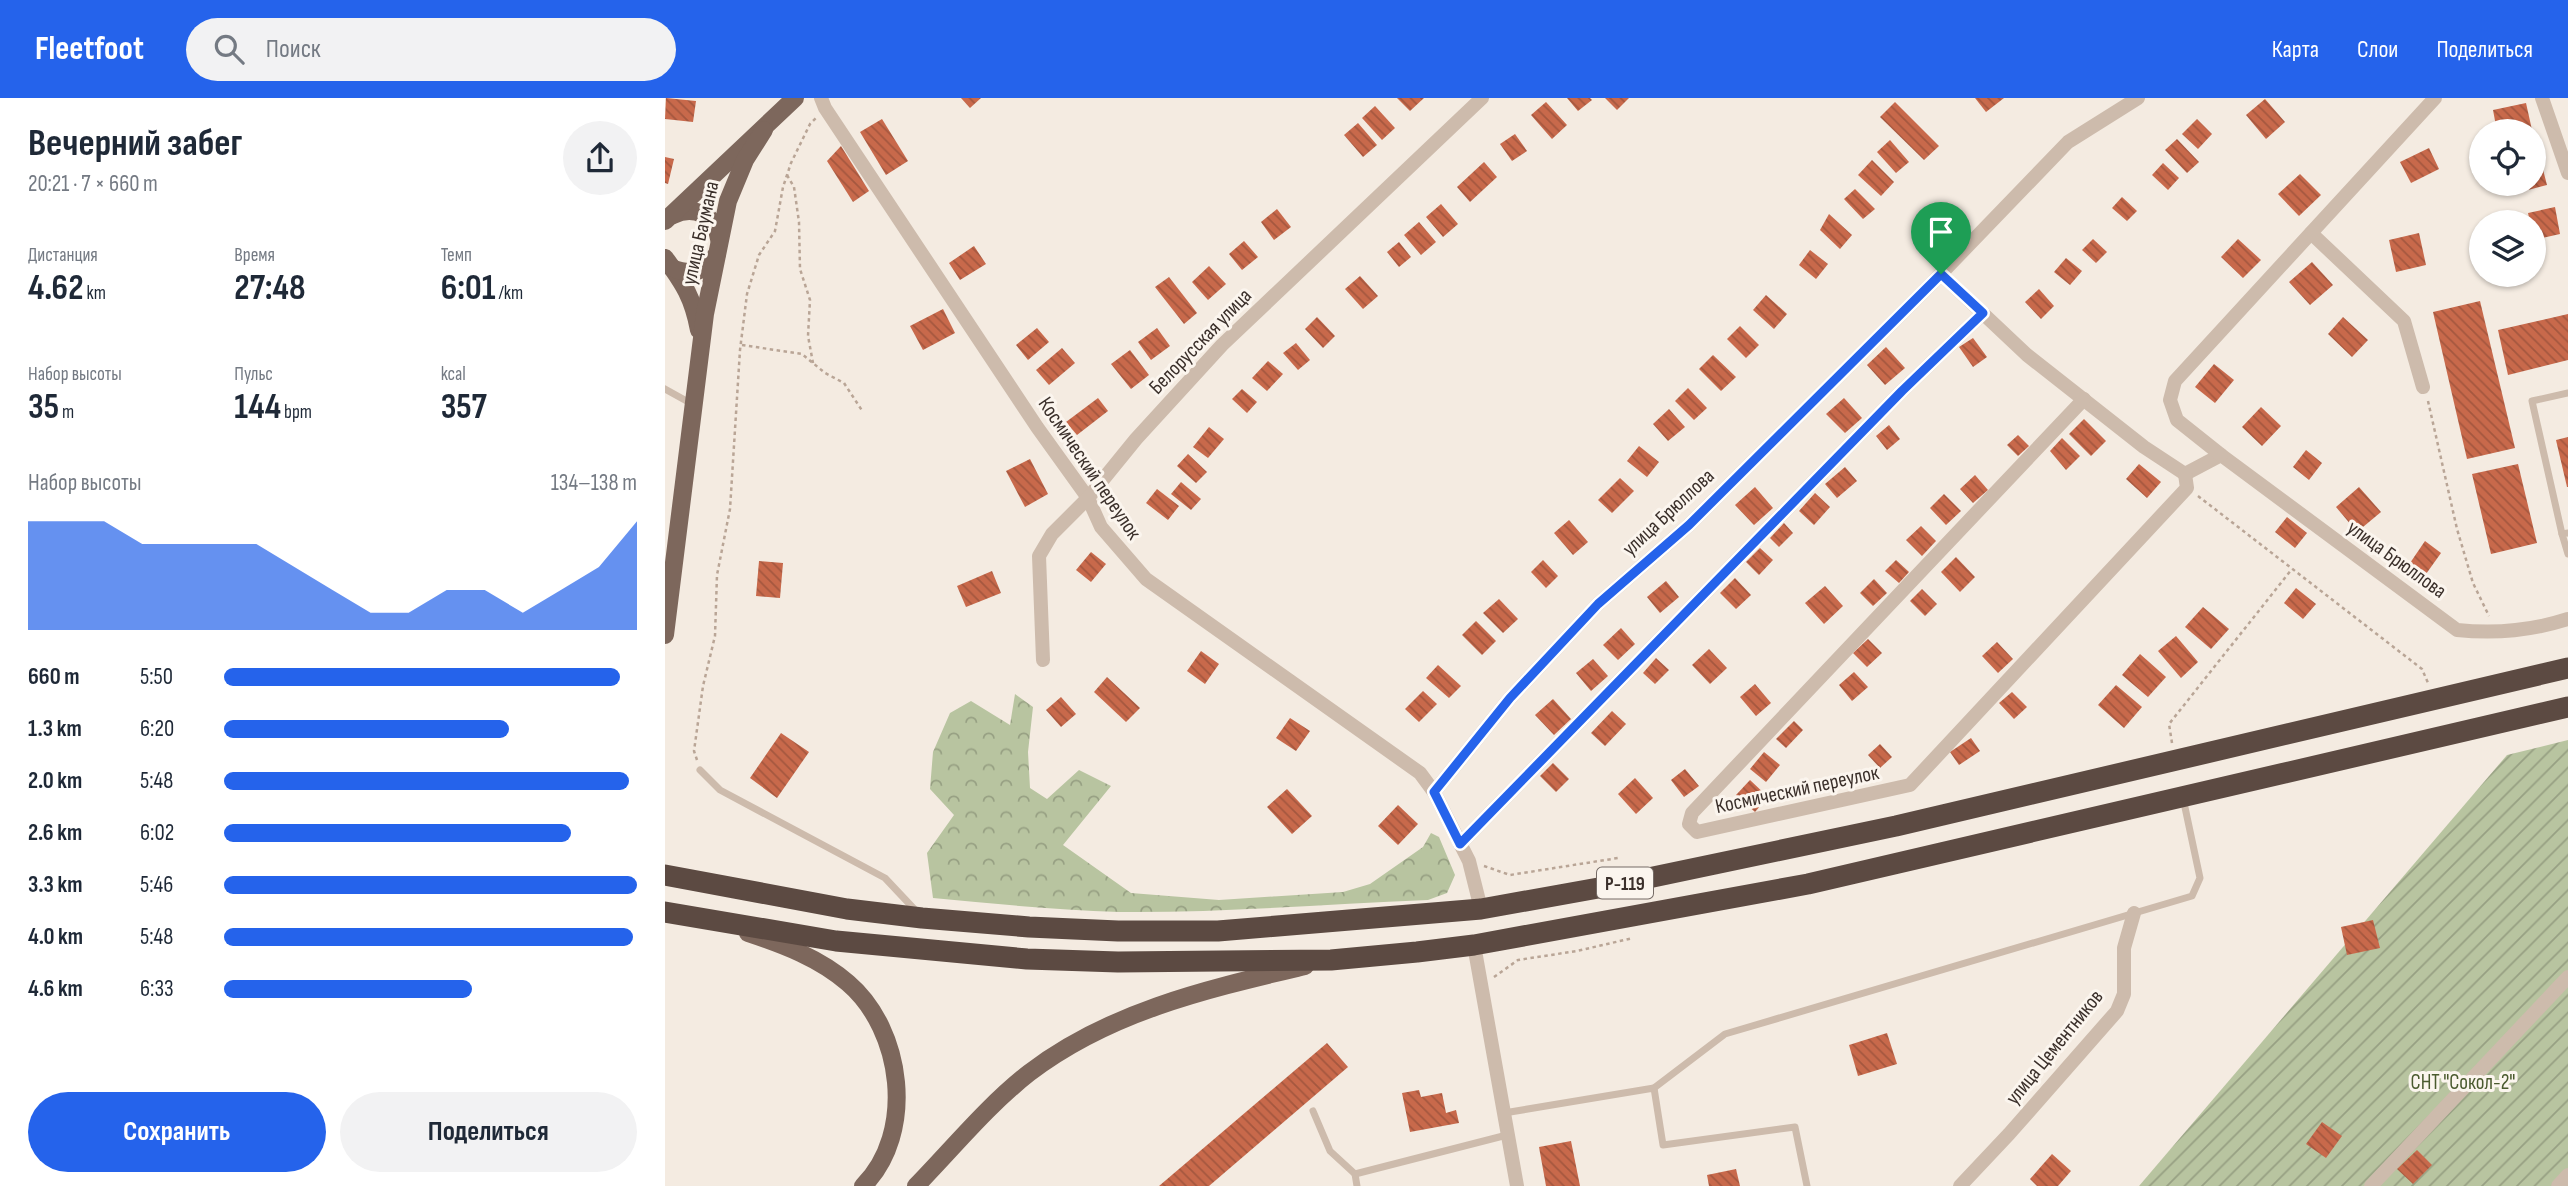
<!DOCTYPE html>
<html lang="ru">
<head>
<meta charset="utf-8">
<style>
	:root { --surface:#fff; --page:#f2f2f3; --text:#1f2937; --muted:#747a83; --accent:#2563eb }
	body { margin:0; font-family:"Sofia Sans Condensed",sans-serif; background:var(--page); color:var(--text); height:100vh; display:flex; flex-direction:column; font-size:26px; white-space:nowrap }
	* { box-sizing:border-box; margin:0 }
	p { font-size:23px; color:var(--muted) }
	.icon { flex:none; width:38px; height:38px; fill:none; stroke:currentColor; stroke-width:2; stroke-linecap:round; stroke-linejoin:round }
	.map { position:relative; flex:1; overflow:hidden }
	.details { display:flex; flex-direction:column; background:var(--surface); width:665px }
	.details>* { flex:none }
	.buttons { position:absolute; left:1804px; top:21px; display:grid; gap:14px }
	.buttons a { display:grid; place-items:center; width:77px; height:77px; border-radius:50%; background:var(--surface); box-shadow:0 2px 5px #0004; font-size:35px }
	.pin { position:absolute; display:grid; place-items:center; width:60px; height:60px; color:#fff; margin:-72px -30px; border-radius:50% 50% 50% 0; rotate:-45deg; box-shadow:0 0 7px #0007 }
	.pin .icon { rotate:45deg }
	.round { display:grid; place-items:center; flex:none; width:74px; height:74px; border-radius:37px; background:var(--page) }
	.headline { display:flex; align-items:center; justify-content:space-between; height:119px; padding:0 28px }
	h1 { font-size:38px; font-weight:700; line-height:52px }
	.metrics { display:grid; grid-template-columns:repeat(3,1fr); gap:10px; height:119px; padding:7px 28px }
	.metrics div { display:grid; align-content:center }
	.metrics b { font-size:35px; font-weight:700 }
	.metrics small { font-size:19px; font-weight:400 }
	.metrics p { font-size:19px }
	.chart { height:196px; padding:14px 28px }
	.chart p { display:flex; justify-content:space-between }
	.chart svg { width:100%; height:126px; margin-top:7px; fill:var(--accent); opacity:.7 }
	.button { display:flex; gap:14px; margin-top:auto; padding:14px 28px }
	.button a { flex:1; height:80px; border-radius:42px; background:var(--accent); color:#fff; font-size:28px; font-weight:700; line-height:80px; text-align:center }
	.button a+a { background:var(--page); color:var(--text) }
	ul { padding:0 28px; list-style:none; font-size:23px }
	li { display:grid; grid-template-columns:112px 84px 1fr; align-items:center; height:52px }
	li i { height:18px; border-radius:9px; background:var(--accent) }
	header { display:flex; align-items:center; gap:42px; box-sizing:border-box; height:98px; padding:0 35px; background:var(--accent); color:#fff }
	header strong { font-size:33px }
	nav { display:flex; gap:38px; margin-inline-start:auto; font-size:24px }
	.search { width:490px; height:63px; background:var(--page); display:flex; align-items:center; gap:18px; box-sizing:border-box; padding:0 24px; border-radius:38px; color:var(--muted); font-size:26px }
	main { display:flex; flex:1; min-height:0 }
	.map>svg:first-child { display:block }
	.forest { fill:url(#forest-crowns) }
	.garden { fill:url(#garden-furrows) }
	.building { fill:url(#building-back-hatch) }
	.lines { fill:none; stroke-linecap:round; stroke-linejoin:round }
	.path { stroke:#b9a596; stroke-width:2.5; stroke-dasharray:3.5 3.5; stroke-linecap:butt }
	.lane { stroke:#cdbbac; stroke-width:7 }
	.street { stroke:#cdbbac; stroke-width:14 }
	.primary { stroke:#7d675c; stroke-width:18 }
	.highway { stroke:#5c4a42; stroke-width:21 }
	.route-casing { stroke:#fff; stroke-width:14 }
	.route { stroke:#2563eb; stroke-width:9 }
	.labels { text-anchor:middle; stroke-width:6; stroke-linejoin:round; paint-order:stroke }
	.shield { fill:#fbf5ee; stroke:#756b66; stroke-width:2 }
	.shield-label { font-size:19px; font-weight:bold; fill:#3b302b }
	.street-label { font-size:21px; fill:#3b302b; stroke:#fbf5ee }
	.park-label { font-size:21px; fill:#4a5a2e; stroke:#fbf5ee }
</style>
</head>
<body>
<header>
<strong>Fleetfoot</strong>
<div class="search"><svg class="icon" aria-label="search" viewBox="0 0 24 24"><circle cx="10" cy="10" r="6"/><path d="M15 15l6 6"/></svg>Поиск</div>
<nav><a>Карта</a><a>Слои</a><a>Поделиться</a></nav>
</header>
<main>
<section class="details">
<div class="headline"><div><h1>Вечерний забег</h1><p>20:21 · 7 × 660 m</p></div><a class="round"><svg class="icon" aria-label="share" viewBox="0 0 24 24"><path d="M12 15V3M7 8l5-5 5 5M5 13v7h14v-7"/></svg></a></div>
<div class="metrics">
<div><p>Дистанция</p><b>4.62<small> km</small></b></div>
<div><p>Время</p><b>27:48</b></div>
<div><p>Темп</p><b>6:01<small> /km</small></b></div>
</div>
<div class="metrics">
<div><p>Набор высоты</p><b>35<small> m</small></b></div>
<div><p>Пульс</p><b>144<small> bpm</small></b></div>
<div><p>kcal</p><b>357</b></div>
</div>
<div class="chart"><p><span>Набор высоты</span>134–138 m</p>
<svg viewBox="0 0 160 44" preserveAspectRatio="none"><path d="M0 44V6L10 6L20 6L30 14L40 14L50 14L60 14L70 22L80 30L90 38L100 38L110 30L120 30L130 38L140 30L150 22L160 6V44z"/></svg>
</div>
<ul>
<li><b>660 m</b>5:50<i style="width:96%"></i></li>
<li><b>1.3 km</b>6:20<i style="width:69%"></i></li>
<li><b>2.0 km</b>5:48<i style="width:98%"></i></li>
<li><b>2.6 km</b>6:02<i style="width:84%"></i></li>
<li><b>3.3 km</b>5:46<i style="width:100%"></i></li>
<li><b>4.0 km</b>5:48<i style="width:99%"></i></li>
<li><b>4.6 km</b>6:33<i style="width:60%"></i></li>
</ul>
<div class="button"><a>Сохранить</a><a>Поделиться</a></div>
</section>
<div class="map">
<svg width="1903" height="1088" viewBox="0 0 1903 1088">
	<defs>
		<pattern id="forest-crowns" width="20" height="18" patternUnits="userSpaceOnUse" patternTransform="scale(1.75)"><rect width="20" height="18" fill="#b8c4a0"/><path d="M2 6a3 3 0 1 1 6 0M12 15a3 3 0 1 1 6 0" fill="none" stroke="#97a083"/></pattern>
		<pattern id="garden-furrows" width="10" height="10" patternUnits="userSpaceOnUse" patternTransform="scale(1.75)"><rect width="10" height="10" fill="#b8c4a0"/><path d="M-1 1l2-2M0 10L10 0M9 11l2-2" fill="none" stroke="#97a083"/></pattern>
		<pattern id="building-back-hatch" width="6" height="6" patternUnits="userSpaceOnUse" patternTransform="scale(1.75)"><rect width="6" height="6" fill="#c8694b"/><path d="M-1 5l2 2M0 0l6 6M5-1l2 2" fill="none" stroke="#a4573f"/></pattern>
	</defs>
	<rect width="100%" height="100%" fill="#f4ebe1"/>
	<path class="forest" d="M350,596L368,609L363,654L365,690L382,701L414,672L446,688L398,747L466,795L554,802L678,794L705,786L758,749L766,735L774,739L790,777L782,795L763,802C661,806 557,815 454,814C392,812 330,806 268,800L262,755L289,717L265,691L268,654L285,615L306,603L345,627Z"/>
	<path class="garden" d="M1903,642V1088H1474L1842,657Z"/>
	<g class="building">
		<path d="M1,0L31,3L28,24L0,21Z"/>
		<path d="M296,0H316L305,10Z"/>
		<path d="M732,0H759L745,13Z"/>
		<path d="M902,0H925L927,2L913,13Z"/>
		<path d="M940,0H964L952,12Z"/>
		<path d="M1310,0H1339L1321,14Z"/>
		<path d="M1600,1L1620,24L1601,41L1581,17Z"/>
		<path d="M881,4L902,27L887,41L866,17Z"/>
		<path d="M1230,4L1274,48L1259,62L1215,19Z"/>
		<path d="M1861,5L1867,32L1832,33L1828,12Z"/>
		<path d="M710,8L730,30L717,42L697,20Z"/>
		<path d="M217,21L243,63L221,77L195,34Z"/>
		<path d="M1532,21L1547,36L1533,51L1517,36Z"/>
		<path d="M693,25L712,47L698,59L679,37Z"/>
		<path d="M850,36L862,53L847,63L835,46Z"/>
		<path d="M1512,41L1534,64L1522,75L1500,52Z"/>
		<path d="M1225,42L1244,64L1231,75L1212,54Z"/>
		<path d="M176,48L204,93L188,104L162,63Z"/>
		<path d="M1764,50L1774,71L1746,85L1735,64Z"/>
		<path d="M0,59L9,61L3,86L0,85Z"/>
		<path d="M1207,62L1229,84L1216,98L1193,77Z"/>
		<path d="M819,64L832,79L805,104L792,89Z"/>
		<path d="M1876,64L1882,87L1852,95L1849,86H1869V65Z"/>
		<path d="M1498,65L1514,80L1503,92L1487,77Z"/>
		<path d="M1635,76L1656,97L1634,118L1613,96Z"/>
		<path d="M1190,91L1210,111L1198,121L1179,101Z"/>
		<path d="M1457,99L1472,113L1462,123L1447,110Z"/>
		<path d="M776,106L793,126L778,139L761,119Z"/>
		<path d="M1890,109L1895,136L1869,142V124H1865L1863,115Z"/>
		<path d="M612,111L626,129L609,142L596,124Z"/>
		<path d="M1164,116L1187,137L1175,151L1155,132Z"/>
		<path d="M754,124L771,144L756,157L739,137Z"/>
		<path d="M1754,135L1761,167L1731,174L1724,142Z"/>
		<path d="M1428,141L1442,154L1431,165L1417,152Z"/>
		<path d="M1573,141L1596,162L1578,180L1556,159Z"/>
		<path d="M579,143L593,159L577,172L564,156Z"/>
		<path d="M734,144L746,159L734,169L722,154Z"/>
		<path d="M309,148L321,166L295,182L284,165Z"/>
		<path d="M1145,152L1163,166L1151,181L1134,167Z"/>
		<path d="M1401,160L1417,173L1405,187L1389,174Z"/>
		<path d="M1647,164L1668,187L1645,207L1624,184Z"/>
		<path d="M544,168L561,186L543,202L527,184Z"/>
		<path d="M695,178L713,198L698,211L680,191Z"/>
		<path d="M504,179L532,215L519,226L490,189Z"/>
		<path d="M1374,191L1389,208L1376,221L1360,204Z"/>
		<path d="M1101,197L1122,216L1109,231L1088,212Z"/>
		<path d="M1815,203L1850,350L1802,361L1768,214Z"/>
		<path d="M278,211L290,235L258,252L245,228Z"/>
		<path d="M1903,216V262L1843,277L1833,232Z"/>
		<path d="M652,219L670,238L658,250L640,231Z"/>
		<path d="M1678,219L1703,242L1687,259L1663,236Z"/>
		<path d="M1075,228L1094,247L1081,260L1062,241Z"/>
		<path d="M372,230L384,244L363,262L351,247Z"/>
		<path d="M492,230L505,248L486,262L473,244Z"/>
		<path d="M1308,240L1322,259L1308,269L1294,249Z"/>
		<path d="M631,245L645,262L633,272L618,255Z"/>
		<path d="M1221,249L1240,270L1220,287L1202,267Z"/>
		<path d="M397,250L410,265L384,287L371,272Z"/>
		<path d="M465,252L484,277L466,291L446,266Z"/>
		<path d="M1048,257L1071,279L1056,293L1034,271Z"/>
		<path d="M603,263L618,276L602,293L587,280Z"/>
		<path d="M1549,266L1569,282L1550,305L1530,289Z"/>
		<path d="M1023,290L1042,310L1029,322L1010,303Z"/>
		<path d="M577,291L592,304L582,315L567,301Z"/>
		<path d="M433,300L443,313L412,337L401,324Z"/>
		<path d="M1179,300L1197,320L1180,335L1161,316Z"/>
		<path d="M1596,309L1616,328L1597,348L1577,329Z"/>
		<path d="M1004,311L1020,329L1003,343L988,326Z"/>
		<path d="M1419,321L1441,343L1426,358L1404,336Z"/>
		<path d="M1224,327L1235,341L1222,352L1211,338Z"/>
		<path d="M544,329L559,341L543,360L528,349Z"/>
		<path d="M1353,337L1364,348L1353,358L1342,347Z"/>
		<path d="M1903,339V389H1902L1891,342Z"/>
		<path d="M1397,340L1415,358L1401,372L1385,353Z"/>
		<path d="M974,348L994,364L982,379L962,363Z"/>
		<path d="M1641,352L1657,365L1644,382L1628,369Z"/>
		<path d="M523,356L542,374L531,385L512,368Z"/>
		<path d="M365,361L383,396L360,409L341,373Z"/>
		<path d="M1474,366L1496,384L1482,400L1461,381Z"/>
		<path d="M1853,366L1872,445L1826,456L1807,376Z"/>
		<path d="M1180,369L1192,383L1172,400L1160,386Z"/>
		<path d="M1310,377L1323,392L1308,405L1295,391Z"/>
		<path d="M955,380L969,393L947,415L933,402Z"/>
		<path d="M516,384L536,401L526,412L506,396Z"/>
		<path d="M1090,389L1108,410L1089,427L1070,407Z"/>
		<path d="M1694,389L1716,414L1692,434L1671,409Z"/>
		<path d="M492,391L514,408L503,422L481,405Z"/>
		<path d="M1150,395L1165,409L1149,427L1134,413Z"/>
		<path d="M1279,396L1296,413L1281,427L1265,410Z"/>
		<path d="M1622,419L1642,435L1630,450L1610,434Z"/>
		<path d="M904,422L923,444L908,457L889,435Z"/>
		<path d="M1119,425L1128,435L1114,449L1105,440Z"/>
		<path d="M1256,428L1271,443L1257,458L1241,442Z"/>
		<path d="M1760,443L1776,455L1761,476L1745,465Z"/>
		<path d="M1095,450L1108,462L1094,477L1081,464Z"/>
		<path d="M426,454L441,466L426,484L411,472Z"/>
		<path d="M1291,459L1310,479L1295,494L1276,474Z"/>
		<path d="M878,462L893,478L881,490L866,474Z"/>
		<path d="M1231,462L1244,474L1234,485L1220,473Z"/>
		<path d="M94,463L118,465L115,500L91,498Z"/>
		<path d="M327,473L336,495L301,509L292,488Z"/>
		<path d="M1070,480L1086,497L1071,511L1055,495Z"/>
		<path d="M1209,481L1222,495L1208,508L1195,495Z"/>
		<path d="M1001,483L1014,499L995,515L982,499Z"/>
		<path d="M1160,488L1178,508L1159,526L1140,505Z"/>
		<path d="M1631,490L1651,506L1638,521L1619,505Z"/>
		<path d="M1257,491L1272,506L1260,518L1245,503Z"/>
		<path d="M834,501L853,521L838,535L818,515Z"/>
		<path d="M1538,509L1564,531L1546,551L1520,529Z"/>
		<path d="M811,523L831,543L817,557L797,537Z"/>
		<path d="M956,530L970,546L953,562L938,547Z"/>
		<path d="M1511,538L1533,564L1516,580L1493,553Z"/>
		<path d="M1203,541L1217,555L1202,569L1188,555Z"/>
		<path d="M1332,544L1348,561L1333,575L1317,558Z"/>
		<path d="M1044,551L1062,570L1045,586L1027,567Z"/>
		<path d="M536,553L554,566L540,586L522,573Z"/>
		<path d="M1475,556L1501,579L1483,599L1457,577Z"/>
		<path d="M991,560L1004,572L990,586L978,575Z"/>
		<path d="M928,561L943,578L926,593L911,575Z"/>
		<path d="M773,567L796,588L784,600L761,580Z"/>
		<path d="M1189,574L1203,589L1187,603L1174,587Z"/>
		<path d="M442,579L475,610L461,624L429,594Z"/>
		<path d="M1090,586L1106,605L1091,618L1075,599Z"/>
		<path d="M1451,587L1477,609L1459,630L1433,607Z"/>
		<path d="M758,593L772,606L754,624L740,611Z"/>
		<path d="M1347,594L1362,609L1349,621L1334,605Z"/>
		<path d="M396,599L411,616L396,629L381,612Z"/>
		<path d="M888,601L906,621L889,637L870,617Z"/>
		<path d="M947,613L961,626L940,648L926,635Z"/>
		<path d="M625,620L645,633L631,653L611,640Z"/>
		<path d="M1129,623L1138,632L1121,650L1111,641Z"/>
		<path d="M116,635L144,654L112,700L85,680Z"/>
		<path d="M1306,640L1315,653L1294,667L1285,654Z"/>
		<path d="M1215,646L1227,659L1215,670L1203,657Z"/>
		<path d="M1099,654L1115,667L1101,684L1085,671Z"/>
		<path d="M888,665L904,681L891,694L875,678Z"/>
		<path d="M1020,671L1034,688L1019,699L1006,682Z"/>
		<path d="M970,680L988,700L971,716L953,696Z"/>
		<path d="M1085,682L1103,699L1090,714L1071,697Z"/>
		<path d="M622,691L647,718L627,736L602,709Z"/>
		<path d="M733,707L753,726L733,747L713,728Z"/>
		<path d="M1708,822L1715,850L1682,857L1676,829Z"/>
		<path d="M1222,935L1232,966L1193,978L1184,947Z"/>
		<path d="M662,945L683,969L544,1088H494Z"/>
		<path d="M754,992L756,999L777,995L781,1015L791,1012L794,1025L745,1034L737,995Z"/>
		<path d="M1657,1024L1677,1038L1661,1060L1641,1046Z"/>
		<path d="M906,1043L915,1088H881L874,1049Z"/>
		<path d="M1752,1052L1767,1067L1748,1086L1732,1071Z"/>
		<path d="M1387,1056L1406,1073L1393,1088H1372L1365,1081Z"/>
		<path d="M1071,1071L1075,1088H1044L1042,1077Z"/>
	</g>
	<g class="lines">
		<g class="path">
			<path d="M122,77L129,89L134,124L135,171L145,202L143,238L148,265"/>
			<path d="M77,247L137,256L160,275L179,285L198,314"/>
			<path d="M1763,303L1792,431L1808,485L1824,518"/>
			<path d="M1533,398L1757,571L1763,585"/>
			<path d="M1507,645L1504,626L1627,471"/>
			<path d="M32,662L29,653L38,588L50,538L52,477L65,411L75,252L82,196L94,157L110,133L118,89L126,65L145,26L151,20"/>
			<path d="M819,768L845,777L953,760"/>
			<path d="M829,879L853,862L912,853L968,840"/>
		</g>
		<g class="lane">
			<path d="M0,291L27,306"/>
			<path d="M1903,435L1897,436L1903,456"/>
			<path d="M1897,436L1867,303L1903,295"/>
			<path d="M35,672L55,692L220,780L252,814"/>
			<path d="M989,990L1060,936L1527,798L1535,780L1518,700"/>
			<path d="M648,1013L665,1053L690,1076L842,1037"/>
			<path d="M839,1015L989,990L998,1047L1130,1029L1142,1088"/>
			<path d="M690,1076L692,1088"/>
		</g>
		<g class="street">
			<path d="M156,0L160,10L372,329L423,400L436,429L481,481L755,675L769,694L804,763L816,811"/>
			<path d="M1877,0L1903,75"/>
			<path d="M1646,135L1739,223L1758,289"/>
			<path d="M1276,176L1362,257L1479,349L1520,376L1556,357L1792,532C1830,536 1866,533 1903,521"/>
			<path d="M1419,301L1027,715L1024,726L1032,734L1245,687L1522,390L1520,376"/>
			<path d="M1556,357L1512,322L1505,302L1510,283L1770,0"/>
			<path d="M378,562L374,458L387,436L423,400L471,341L557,247L817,0"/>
			<path d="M769,694L845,600L933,506L1024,427L1268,184L1403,44L1473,0"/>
			<path d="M795,746L1237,293L1318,215"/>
			<path d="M809,847L852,1088"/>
			<path d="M1295,1088L1344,1036L1452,913L1459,896V850L1469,815"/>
			<path d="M1706,1088L1903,879"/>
			<path d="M1893,1088L1903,1077"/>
		</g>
		<g class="primary">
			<path d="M8,117C29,107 51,117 54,141"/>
			<path d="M0,123L130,0"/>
			<path d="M0,160C19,186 28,200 34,232"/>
			<path d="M7,170C27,178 41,174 52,156"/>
			<path d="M0,537L40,216L63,103L80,62L99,32"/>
			<path d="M83,835C119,847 154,860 183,885C238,932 251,1035 198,1088"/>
			<path d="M251,1088C288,1050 323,1007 364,975C445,913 543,891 640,868"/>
		</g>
		<g class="highway">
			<path d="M0,777L182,811L257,820L364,829L453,833H553L816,811L950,787L1231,728L1903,570"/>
			<path d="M0,814L171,843L362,861L453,864L666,862L752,854L809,847L1143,786L1903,609"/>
		</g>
	</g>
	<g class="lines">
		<defs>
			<path id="route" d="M1276,176L1318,215L1237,293L795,746L769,694L845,600L933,506L1024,427Z"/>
		</defs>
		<use href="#route" class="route-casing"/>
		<use href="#route" class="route"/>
	</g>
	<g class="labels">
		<rect class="shield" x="932" y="769.5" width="56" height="31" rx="5"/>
		<g class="shield-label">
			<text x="960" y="792">Р-119</text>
		</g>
		<g class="street-label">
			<text transform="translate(35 135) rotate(-77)" y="7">улица Баумана</text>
			<text transform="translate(535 243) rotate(-46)" y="7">Белорусская улица</text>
			<text transform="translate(425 370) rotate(56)" y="7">Космический переулок</text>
			<text transform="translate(1003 414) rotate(-43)" y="7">улица Брюллова</text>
			<text transform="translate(1732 461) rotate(36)" y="7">улица Брюллова</text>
			<text transform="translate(1132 691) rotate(-12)" y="7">Космический переулок</text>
			<text transform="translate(1389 949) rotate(-51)" y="7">улица Цементников</text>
		</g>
		<g class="park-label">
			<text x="1798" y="991">СНТ "Сокол-2"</text>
		</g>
	</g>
</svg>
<div class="buttons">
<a><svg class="icon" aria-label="locate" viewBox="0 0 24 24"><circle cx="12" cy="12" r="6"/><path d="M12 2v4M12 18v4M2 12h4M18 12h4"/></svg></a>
<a><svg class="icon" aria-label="layers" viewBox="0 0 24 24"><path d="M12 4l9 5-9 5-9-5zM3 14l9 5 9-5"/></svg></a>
</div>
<div class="pin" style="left:1276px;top:176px;background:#1e9e55"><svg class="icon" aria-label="arrive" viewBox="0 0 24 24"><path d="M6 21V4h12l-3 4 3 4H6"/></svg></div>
</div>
</main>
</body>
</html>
